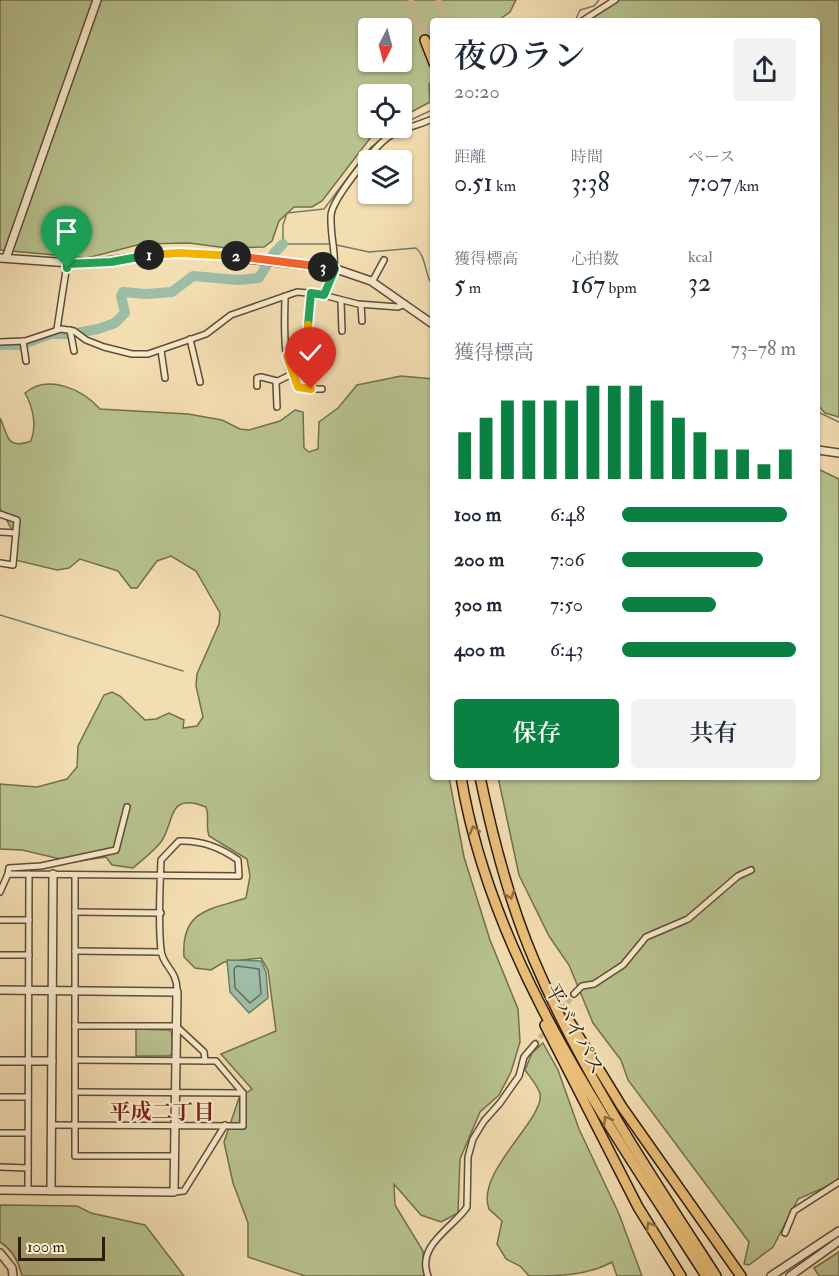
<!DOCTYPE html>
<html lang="ja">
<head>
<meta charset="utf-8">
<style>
	:root { --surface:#fff; --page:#f2f2f3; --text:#1f2937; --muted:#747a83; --accent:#0b8043 }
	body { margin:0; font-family:"IM FELL Double Pica","Noto Serif JP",serif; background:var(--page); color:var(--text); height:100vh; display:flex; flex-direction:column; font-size:22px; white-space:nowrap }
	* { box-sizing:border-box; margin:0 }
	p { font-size:20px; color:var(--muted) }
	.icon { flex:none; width:33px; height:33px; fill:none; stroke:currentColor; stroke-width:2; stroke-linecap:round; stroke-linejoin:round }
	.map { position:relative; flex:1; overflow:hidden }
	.panel { position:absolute; left:430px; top:18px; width:390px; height:762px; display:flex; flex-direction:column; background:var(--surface); border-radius:6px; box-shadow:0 2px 4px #0004 }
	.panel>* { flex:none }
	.needle { width:39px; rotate:186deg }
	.controls { position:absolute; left:358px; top:18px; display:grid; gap:12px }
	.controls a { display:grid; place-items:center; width:54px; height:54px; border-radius:6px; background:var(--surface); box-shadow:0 2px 4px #0004; font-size:30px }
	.scale { position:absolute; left:18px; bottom:15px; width:87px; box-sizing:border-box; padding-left:6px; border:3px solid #2f1c0c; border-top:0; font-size:16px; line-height:21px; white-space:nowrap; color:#2f1c0c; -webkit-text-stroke:4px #f7eacd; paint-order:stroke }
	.pin { position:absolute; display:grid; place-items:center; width:51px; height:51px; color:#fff; margin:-62px -26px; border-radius:50% 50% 50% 0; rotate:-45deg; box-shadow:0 0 6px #0007 }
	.pin .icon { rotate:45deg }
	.km { position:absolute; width:30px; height:30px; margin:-15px; border-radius:50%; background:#222; color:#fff; font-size:16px; line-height:30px; text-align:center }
	.round { display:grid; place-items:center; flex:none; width:63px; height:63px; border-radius:6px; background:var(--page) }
	.overview { display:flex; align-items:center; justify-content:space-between; height:102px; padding:0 24px }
	h1 { font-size:33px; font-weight:600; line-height:45px }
	.metrics { display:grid; grid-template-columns:repeat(3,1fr); gap:9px; height:102px; padding:6px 24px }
	.metrics div { display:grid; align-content:center }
	.metrics b { font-size:26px; font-weight:600 }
	.metrics small { font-size:16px; font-weight:400 }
	.metrics p { font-size:16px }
	.chart { height:168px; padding:12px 24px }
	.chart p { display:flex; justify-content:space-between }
	.chart svg { width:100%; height:108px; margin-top:6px; stroke:var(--accent); stroke-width:6 }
	.action { display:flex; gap:12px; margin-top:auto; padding:12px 24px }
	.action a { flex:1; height:69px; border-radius:6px; background:var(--accent); color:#fff; font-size:24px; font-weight:600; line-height:69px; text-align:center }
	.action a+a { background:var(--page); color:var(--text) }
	ul { padding:0 24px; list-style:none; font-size:20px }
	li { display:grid; grid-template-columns:96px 72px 1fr; align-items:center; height:45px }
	li i { height:15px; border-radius:8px; background:var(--accent) }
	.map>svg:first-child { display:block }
	.green { fill:#b7c28f; stroke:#736f4e; stroke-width:1.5; fill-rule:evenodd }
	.water { fill:#9dbda7; stroke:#717d69; stroke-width:1.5 }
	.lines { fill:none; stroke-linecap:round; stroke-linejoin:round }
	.shore { stroke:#666c5a; stroke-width:1.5 }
	.stream { stroke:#717d69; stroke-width:1.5 }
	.river { stroke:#9dbda7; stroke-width:10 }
	.minor-tunnel { stroke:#ccb791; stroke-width:5; stroke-dasharray:5 2.5; stroke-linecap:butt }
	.trunk-tunnel { stroke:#ccb791; stroke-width:9; stroke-dasharray:9 4.5; stroke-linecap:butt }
	.minor-casing { stroke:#604c36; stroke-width:8 }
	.tertiary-casing { stroke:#604c36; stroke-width:10 }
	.trunk-casing { stroke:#2f1c0c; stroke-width:12 }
	.minor { stroke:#f7eacd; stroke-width:5 }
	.tertiary { stroke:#f7eacd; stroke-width:7 }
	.trunk { stroke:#eabf79; stroke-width:9 }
	.oneway { stroke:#8c6e42 }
	.split-1-casing { stroke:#fff; stroke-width:12 }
	.split-2-casing { stroke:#fff; stroke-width:12 }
	.split-3-casing { stroke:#fff; stroke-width:12 }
	.split-4-casing { stroke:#fff; stroke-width:12 }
	.split-5-casing { stroke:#fff; stroke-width:12 }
	.split-1 { stroke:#22a559; stroke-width:8 }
	.split-2 { stroke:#f5b400; stroke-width:8 }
	.split-3 { stroke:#f0652b; stroke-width:8 }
	.split-4 { stroke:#22a559; stroke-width:8 }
	.split-5 { stroke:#f5b400; stroke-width:8 }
	.labels { text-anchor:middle; stroke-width:4.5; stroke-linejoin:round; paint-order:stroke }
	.street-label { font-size:20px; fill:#2f1c0c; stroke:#f7eacd }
	.neighbourhood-label { font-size:21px; font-weight:bold; fill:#7a1f14; stroke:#f7eacd }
</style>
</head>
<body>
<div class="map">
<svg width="839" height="1276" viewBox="0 0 839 1276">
	<rect width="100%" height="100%" fill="#f3deb2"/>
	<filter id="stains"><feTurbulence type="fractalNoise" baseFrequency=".00333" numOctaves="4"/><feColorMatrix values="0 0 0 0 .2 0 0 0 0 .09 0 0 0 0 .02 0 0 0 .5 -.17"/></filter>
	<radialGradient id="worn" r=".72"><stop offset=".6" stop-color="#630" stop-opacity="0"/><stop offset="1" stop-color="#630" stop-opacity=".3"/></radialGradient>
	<g class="green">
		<path d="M0,0H516L510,12L497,21H434V80L429,84L430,102L402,117V94H369V128H378L322,201L312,207H294L279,221L272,241L264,247L227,248L189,243L141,244L87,258L0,250ZM369,28H402V62H369Z"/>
		<path d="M619,0H839V417L825,413L818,405V21H587Z"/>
		<path d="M401,376L433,379L434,777H449L464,857L490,940L518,1009L520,1042L511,1072L499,1095L480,1112L460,1159L458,1213L441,1222L421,1215L394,1184L395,1205L423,1251L424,1276H305L248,1257V1223L233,1183L224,1142L239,1098L252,1089L221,1054L276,1031L268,970L261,958L224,962L211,970L195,968L184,957C181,910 209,910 246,898L250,876L247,859L209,836C205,826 210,817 206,807C167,791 175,822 161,842C153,852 143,859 133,868L112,865L106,857L73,862L22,850L0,849V784L37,787L67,779L77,767L78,746L104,695L112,692L120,696L145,720L156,719L169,713L184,720L183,728L197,726L203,717L196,686L197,674L219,624L220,613L196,571L171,556L157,561L137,588H131L118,571L80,559L69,568L57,570L15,560L13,532L0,508V418C8,433 5,451 31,441C37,426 33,407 25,393C48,373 83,390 100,409L188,414L222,420L240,429L249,430L280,421L295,410L303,412L304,448L309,452L318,449L319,422L338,408L357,385Z"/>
		<path d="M818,469L839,479V1181L798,1199L773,1247L749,1265L744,1264L749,1242L628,1080L621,1060L593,1023L569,965L549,936L519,875L498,777H818Z"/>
		<path d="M136,1029L169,1030L172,1033V1053L170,1056H136Z"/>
		<path d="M543,1043L558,1070L579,1129L619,1214L642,1276H617L612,1262C587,1276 557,1276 529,1276L520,1266L506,1259L497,1244L502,1221L489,1209C475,1172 545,1119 540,1094C538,1086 530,1077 525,1070L532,1053Z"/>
		<path d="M0,1205L77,1206L91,1213L145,1225L184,1276H22C19,1262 13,1250 0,1242Z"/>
		<path d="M839,1252V1276H819L814,1268Z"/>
	</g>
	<path class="water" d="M227,960L261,961L266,972L268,998L249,1013L230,992Z"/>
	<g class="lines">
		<path class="shore" d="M237,966L259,969L261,994L250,1003L235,988L234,969Z"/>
		<g class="stream">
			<path d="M575,21L580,10L594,6L599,0"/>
			<path d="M402,124L434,109"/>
			<path d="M396,128L371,147L324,209L287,213L283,225V244H332L369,252L416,248C427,257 424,276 434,288"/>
			<path d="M818,412L839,422"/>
			<path d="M0,615L183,671"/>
		</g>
		<path class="river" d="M0,345H21L50,334H72L98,329L115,323L125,313L121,296L123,292L146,294L172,292L193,276L238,280L259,278L274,253L283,244"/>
		<path class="minor-tunnel" d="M535,1044L574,994"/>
		<g class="trunk-tunnel">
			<path d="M409,0L425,40"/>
			<path d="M437,0L445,21"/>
		</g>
		<defs>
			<g id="minor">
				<path d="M582,21L615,0"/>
				<path d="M372,282L384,260"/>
				<path d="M324,295C343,262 330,249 331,216C331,200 374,148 387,138C400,128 419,126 434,118"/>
				<path d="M285,296C285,318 280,377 303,389H322"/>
				<path d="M341,302L342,331"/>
				<path d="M361,305L362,321"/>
				<path d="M57,329L67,264"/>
				<path d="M70,330L74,351"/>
				<path d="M190,339L200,382"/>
				<path d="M23,341L26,361"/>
				<path d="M0,342L25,341L61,329L74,331L86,340L104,347L132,354H148L206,334L231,315L297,292L319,294L358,304L398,307L405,304"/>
				<path d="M161,350L165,378"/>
				<path d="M287,356L311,349L308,312L311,293"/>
				<path d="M257,386V378L261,377L277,381"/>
				<path d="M277,407L276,382L292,374"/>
				<path d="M0,514L17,520L13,565L0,563"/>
				<path d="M0,532L16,533"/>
				<path d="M8,874L9,868L41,866L116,850L127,807"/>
				<path d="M75,875V1156H175"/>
				<path d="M0,892L8,874L239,876L238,860C220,847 201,840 179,841L161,860C160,887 158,923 161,950C162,966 178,970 177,992"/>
				<path d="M75,912L161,913"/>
				<path d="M0,920H29"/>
				<path d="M75,951L161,952"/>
				<path d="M0,955H29"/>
				<path d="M574,994L582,986L594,984L623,965L646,937L688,919L738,876L751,870"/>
				<path d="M75,1026H176L204,1052L205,1061"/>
				<path d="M75,1092L243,1093"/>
				<path d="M0,1097H28"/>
				<path d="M51,1125L243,1126V1093L216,1061L75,1060"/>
				<path d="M0,1133H28"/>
				<path d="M0,1167L28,1168"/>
				<path d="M28,1191L29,874"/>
				<path d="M174,1192L184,1191L225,1125"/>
				<path d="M785,1233L794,1211L839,1182"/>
				<path d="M428,1276C416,1245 453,1228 467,1207L468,1157L473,1139L484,1121L500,1103L519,1076L524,1057L535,1044"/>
			</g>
			<g id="tertiary">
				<path d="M0,258L85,264L165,253H196L336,269L371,281L434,325"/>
				<path d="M6,258L97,0"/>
				<path d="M818,450L839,453"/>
				<path d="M0,990L177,992L174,1192L0,1190"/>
				<path d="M0,1061H52"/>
				<path d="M51,1191L53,874"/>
				<path d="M0,1253L12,1268L13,1276"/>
				<path d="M771,1276L839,1231"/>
				<path d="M790,1276L839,1241"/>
			</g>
			<g id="trunk">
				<path d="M425,40L434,63"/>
				<path d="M461,777C492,963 607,1121 706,1276"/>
				<path d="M480,777C493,839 509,902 534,960C582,1073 650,1174 716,1276"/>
				<path d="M568,1019L622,1107L741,1276"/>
				<path d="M545,1025L638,1207L681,1276"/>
			</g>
		</defs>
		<use href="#minor" class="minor-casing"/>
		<use href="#tertiary" class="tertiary-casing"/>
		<use href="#trunk" class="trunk-casing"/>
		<use href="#minor" class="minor"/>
		<use href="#tertiary" class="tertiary"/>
		<use href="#trunk" class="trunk"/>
	</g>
	<defs><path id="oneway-chevron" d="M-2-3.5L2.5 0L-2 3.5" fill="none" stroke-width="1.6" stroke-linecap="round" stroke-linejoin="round" transform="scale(1.5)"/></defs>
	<g class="oneway">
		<use href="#oneway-chevron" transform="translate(474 830) rotate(-106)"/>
		<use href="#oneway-chevron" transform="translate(510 895) rotate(71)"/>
		<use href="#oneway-chevron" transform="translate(607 1120) rotate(-122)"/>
		<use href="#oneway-chevron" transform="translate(650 1226) rotate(-120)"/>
	</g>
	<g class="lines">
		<defs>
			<path id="split-1" d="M67,268V264L111,262L149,255"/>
			<path id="split-2" d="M149,255L179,253L236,256"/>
			<path id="split-3" d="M236,256L323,267"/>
			<path id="split-4" d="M308,325L311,293L324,295L335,269L323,267"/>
			<path id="split-5" d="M308,325L311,349L287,356L298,387L311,389"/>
		</defs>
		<use href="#split-1" class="split-1-casing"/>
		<use href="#split-2" class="split-2-casing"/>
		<use href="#split-3" class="split-3-casing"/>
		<use href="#split-4" class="split-4-casing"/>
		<use href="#split-5" class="split-5-casing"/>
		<use href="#split-1" class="split-1"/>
		<use href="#split-2" class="split-2"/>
		<use href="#split-3" class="split-3"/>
		<use href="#split-4" class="split-4"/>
		<use href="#split-5" class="split-5"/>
	</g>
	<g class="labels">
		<g class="street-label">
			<text transform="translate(575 1029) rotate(61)" y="7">平バイパス</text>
		</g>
		<g class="neighbourhood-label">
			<text x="162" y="1119">平成二丁目</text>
		</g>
	</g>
	<rect width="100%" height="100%" filter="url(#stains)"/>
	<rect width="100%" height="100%" fill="url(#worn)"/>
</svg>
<div class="controls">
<a><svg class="needle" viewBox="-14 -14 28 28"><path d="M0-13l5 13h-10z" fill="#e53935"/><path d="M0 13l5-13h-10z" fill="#747a83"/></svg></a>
<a><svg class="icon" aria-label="locate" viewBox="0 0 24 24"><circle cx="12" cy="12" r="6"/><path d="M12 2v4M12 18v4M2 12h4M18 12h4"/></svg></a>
<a><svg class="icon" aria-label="layers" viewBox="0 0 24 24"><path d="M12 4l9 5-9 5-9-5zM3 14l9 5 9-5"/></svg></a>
</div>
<div class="scale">100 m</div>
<div class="pin" style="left:67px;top:268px;background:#1e9e55"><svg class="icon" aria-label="arrive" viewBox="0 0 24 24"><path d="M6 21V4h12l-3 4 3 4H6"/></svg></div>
<div class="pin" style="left:311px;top:389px;background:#d93025"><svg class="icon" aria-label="check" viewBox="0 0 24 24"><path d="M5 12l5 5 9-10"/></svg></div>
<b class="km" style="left:149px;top:255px">1</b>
<b class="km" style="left:236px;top:256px">2</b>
<b class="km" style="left:323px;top:267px">3</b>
<section class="panel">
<div class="overview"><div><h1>夜のラン</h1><p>20:20</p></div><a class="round"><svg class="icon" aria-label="share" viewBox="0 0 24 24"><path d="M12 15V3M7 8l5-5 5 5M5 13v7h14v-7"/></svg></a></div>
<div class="metrics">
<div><p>距離</p><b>0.51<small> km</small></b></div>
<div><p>時間</p><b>3:38</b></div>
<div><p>ペース</p><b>7:07<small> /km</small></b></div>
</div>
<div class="metrics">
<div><p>獲得標高</p><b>5<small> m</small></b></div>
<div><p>心拍数</p><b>167<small> bpm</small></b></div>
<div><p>kcal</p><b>32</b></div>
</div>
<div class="chart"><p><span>獲得標高</span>73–78 m</p>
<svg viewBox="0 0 160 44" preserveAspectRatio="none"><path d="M5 44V25M15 44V19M25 44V12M35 44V12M45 44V12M55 44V12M65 44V6M75 44V6M85 44V6M95 44V12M105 44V19M115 44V25M125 44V32M135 44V32M145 44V38M155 44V32"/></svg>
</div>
<ul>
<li><b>100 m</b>6:48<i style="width:95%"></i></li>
<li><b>200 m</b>7:06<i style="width:81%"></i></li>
<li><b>300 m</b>7:50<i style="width:54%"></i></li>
<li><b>400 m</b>6:43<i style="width:100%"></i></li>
</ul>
<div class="action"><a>保存</a><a>共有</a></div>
</section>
</div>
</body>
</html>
